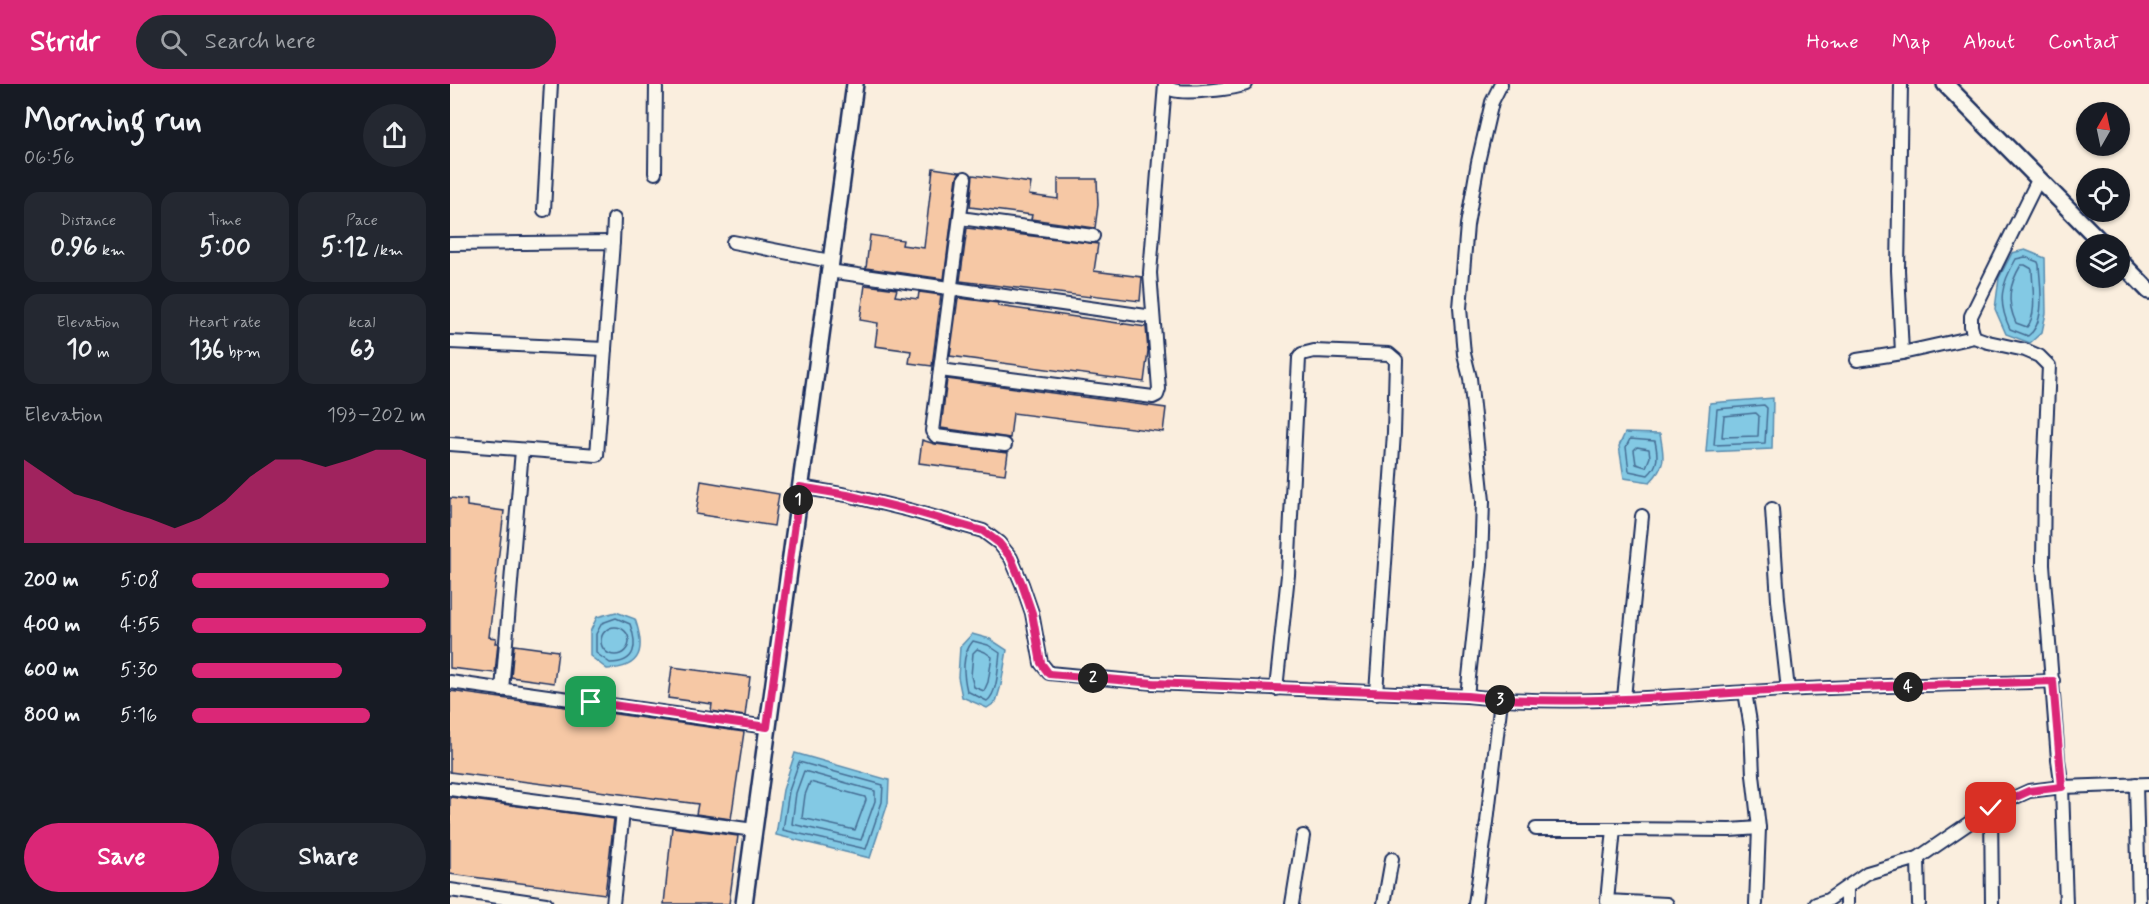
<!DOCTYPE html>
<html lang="en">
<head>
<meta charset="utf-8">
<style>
	:root { --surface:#171b24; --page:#242831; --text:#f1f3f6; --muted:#9ea1a6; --accent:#db2777 }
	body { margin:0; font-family:Mynerve,sans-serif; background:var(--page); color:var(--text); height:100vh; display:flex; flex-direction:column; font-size:22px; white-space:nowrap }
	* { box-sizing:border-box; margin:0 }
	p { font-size:20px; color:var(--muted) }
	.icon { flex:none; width:33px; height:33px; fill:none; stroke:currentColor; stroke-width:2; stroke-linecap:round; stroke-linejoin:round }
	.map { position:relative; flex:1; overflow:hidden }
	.drawer { display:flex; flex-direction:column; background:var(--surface); width:450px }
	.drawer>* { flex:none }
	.needle { width:39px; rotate:9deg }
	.controls { position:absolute; left:1626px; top:18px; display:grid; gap:12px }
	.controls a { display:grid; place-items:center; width:54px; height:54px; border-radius:50%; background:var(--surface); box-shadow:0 2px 4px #0004; font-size:30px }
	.pin { position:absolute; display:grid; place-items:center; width:51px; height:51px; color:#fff; margin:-26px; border-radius:12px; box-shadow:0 3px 9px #0006 }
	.km { position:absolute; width:30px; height:30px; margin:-15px; border-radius:50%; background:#222; color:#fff; font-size:16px; line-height:30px; text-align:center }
	.round { display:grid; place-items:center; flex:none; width:63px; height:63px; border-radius:32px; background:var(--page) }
	.overview { display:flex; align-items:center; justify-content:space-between; height:102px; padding:0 24px }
	h1 { font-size:33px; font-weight:700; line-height:45px }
	.metrics { display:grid; grid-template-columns:repeat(3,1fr); gap:9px; height:102px; padding:6px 24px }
	.metrics div { display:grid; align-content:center; border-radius:15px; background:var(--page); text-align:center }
	.metrics b { font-size:26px; font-weight:700 }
	.metrics small { font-size:16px; font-weight:400 }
	.metrics p { font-size:16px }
	.chart { height:168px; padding:12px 24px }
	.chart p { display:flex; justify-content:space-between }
	.chart svg { width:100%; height:108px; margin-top:6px; fill:var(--accent); opacity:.7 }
	.primary-button { display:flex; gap:12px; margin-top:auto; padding:12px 24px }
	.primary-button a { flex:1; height:69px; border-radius:36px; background:var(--accent); color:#fff; font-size:24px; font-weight:700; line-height:69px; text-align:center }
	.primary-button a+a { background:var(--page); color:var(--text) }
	ul { padding:0 24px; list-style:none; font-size:20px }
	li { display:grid; grid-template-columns:96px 72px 1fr; align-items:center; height:45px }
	li i { height:15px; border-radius:8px; background:var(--accent) }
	header { display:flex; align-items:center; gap:36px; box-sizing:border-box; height:84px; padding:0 30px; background:var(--accent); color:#fff }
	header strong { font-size:28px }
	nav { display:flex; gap:33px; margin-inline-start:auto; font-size:21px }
	.search { width:420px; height:54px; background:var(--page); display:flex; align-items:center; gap:15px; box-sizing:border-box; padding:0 21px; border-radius:33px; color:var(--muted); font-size:22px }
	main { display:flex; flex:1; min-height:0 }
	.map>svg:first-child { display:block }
	.water { fill:#83c9e4; stroke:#598bae; stroke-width:1.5 }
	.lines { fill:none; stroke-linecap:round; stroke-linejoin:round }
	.shore { stroke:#456d94; stroke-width:1.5 }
	.building { fill:#f6c8a5; stroke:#1b2f5e; stroke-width:1.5 }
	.minor-casing { stroke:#1b2f5e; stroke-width:16 }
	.tertiary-casing { stroke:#1b2f5e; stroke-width:20 }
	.minor { stroke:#fbf7ec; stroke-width:12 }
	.tertiary { stroke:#fbf7ec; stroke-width:15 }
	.route-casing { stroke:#fff; stroke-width:12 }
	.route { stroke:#db2777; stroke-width:8 }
</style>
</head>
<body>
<header>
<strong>Stridr</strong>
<div class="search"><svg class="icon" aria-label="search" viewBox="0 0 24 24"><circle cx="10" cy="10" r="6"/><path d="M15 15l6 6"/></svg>Search here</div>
<nav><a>Home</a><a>Map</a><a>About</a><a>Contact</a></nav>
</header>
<main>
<section class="drawer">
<div class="overview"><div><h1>Morning run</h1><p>06:56</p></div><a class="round"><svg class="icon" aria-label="share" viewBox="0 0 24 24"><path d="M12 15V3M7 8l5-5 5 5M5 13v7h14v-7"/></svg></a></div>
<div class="metrics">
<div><p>Distance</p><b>0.96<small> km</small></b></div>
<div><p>Time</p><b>5:00</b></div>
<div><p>Pace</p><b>5:12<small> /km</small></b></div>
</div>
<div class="metrics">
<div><p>Elevation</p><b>10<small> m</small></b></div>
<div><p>Heart rate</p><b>136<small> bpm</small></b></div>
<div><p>kcal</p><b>63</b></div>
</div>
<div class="chart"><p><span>Elevation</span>193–202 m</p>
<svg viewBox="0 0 160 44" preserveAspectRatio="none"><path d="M0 44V10L10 17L20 24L30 27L40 31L50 34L60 38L70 34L80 27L90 17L100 10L110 10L120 13L130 10L140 6L150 6L160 10V44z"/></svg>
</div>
<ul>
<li><b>200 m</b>5:08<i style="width:84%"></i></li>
<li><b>400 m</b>4:55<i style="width:100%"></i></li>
<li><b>600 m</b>5:30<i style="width:64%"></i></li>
<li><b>800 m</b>5:16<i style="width:76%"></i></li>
</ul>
<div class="primary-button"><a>Save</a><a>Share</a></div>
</section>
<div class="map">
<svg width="1699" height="820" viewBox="0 0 1699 820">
	<rect width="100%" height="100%" fill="#faeede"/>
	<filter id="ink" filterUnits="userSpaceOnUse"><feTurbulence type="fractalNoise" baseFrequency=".0167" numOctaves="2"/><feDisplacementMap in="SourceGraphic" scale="12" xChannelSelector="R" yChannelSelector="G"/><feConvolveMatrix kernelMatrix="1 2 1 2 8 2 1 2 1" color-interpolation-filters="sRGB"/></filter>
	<g filter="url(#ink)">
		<g class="water">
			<path d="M1575,166L1595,174L1596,229L1592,248L1580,259L1556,250L1545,225L1549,194L1562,169Z"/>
			<path d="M1323,314L1322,365L1256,368L1260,319Z"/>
			<path d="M1175,349L1210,350C1214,372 1217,381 1200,398L1174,394L1169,362Z"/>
			<path d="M166,528L185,535C195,564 193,584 157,585L140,572V548L147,533Z"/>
			<path d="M522,550L540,555L557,566L551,601L546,618L537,624L512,613L508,593L510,563Z"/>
			<path d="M345,669L439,696L438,719L420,774L326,751L333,706Z"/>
		</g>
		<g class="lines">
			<g class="shore">
				<path d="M1575,173L1588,178L1589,181C1590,201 1597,238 1578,252L1560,245C1547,217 1551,201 1566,175Z"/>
				<path d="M1571,181H1575L1582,185C1582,201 1588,231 1577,243L1566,239C1556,217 1559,201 1571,181Z"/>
				<path d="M1314,321L1317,324L1315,359L1264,361L1267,325Z"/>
				<path d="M1306,329L1309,332L1308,352L1272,353L1274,332Z"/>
				<path d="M1180,355L1205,357C1208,371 1209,381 1198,391L1179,387L1176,363Z"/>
				<path d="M1187,363L1199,365L1200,373L1196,383L1186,380L1184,366Z"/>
				<path d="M166,534L180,540C188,562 186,579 160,579L146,569V550L152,539Z"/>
				<circle cx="165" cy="557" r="14"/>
				<path d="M523,557L538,561L550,569C548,582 548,609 537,617L517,607C513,590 511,571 523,557Z"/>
				<path d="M527,565L535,568L542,573L538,598L534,607L524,603L521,592L523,569Z"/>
				<path d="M349,678L433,701L432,718L416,765L333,746L339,707Z"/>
				<path d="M354,687L425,707V717L411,756L342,740L346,709Z"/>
				<path d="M360,698L415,713L416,716L405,746L352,734L355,711Z"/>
			</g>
		</g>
		<g class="building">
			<path d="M483,84L510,88L507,93L494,195L416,184L420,151L453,156L452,161L474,164Z"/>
			<path d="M523,91L581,99L579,111L608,115V95H647L648,121L645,144L581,135L582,131L520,123Z"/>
			<path d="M517,144L648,160L644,187L692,193L690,217L641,211V213L510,197Z"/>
			<path d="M415,201L447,205L445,212L468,215L469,208L491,211L482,282L459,279L461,267L425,262L428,239L410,236Z"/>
			<path d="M508,214L548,219V222L696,243L698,267L694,298L500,272Z"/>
			<path d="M497,295L716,324L713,348L563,329L560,354L491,344Z"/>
			<path d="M472,356L485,360L558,369L555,390L469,379Z"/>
			<path d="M251,397L329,410L324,442L246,430Z"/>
			<path d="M0,414L17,416V422L54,427L39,553L46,554L45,559H48L45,589L0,584Z"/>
			<path d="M64,561L108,567L104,599L61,593Z"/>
			<path d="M222,583L300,593L295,632L261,627L262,620L218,614Z"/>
			<path d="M0,607L294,648L281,735L246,730L248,720L0,688Z"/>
			<path d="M0,713L164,735L155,810L0,790Z"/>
			<path d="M222,743L288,752L279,820H214Z"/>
		</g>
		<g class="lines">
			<defs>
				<g id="minor">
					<path d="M1451,0L1448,186L1452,269"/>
					<path d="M715,1C717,2 720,5 723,6C735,10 785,5 796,0"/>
					<path d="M205,89L206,0"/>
					<path d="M515,94L482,347L486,352L555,361"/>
					<path d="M94,126L101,0"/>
					<path d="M510,134L643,152"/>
					<path d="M163,158L164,135"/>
					<path d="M283,158L380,177"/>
					<path d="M0,160L163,158L147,371L0,360"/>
					<path d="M379,187L703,233"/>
					<path d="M1524,253L1521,242V232L1589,94"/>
					<path d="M0,258L155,265"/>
					<path d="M1407,276L1452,269L1524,253L1538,258L1575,266L1589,272L1599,282L1594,394L1593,481L1608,676L1612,703L1616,820"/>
					<path d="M490,286L703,313L707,311L709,305L700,189L715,0"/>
					<path d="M350,403L397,411L459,426L533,447L549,459L561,474L572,500L582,529L591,579L599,589L703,599L1017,612C1123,623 1230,611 1335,606C1424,601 1514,601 1603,597"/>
					<path d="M1322,425L1328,516L1338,606"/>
					<path d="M0,598L317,643"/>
					<path d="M826,605L838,491L849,274L852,270L864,267L939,270L946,276L944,349L926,609"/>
					<path d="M52,606L72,366"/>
					<path d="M1295,608L1301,644L1303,691L1309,744L1306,820"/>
					<path d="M1017,612L1031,481L1033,417L1020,294L1014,270L1010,224L1017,141L1028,78L1042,18L1051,0"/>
					<path d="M1174,614L1192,432"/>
					<path d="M1686,700L1689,820"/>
					<path d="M0,705L304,746"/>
					<path d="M1541,724L1542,820"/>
					<path d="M1086,745H1164L1157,817L1217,820"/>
					<path d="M1164,745L1280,746L1309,744"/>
					<path d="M1468,774L1469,820"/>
					<path d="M1397,804V820"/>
					<path d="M0,806L96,820"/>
					<path d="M163,820L173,728"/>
					<path d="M842,820L853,752"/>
					<path d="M934,820L942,775"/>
					<path d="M1025,820L1037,738L1051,616"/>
					<path d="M1366,820L1378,816L1417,789L1468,774L1541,724L1579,707L1612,703L1699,700"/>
				</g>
				<g id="tertiary">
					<path d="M1495,0L1653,160"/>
					<path d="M1670,177L1699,207"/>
					<path d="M294,820L405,0"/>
				</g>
			</defs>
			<use href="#minor" class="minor-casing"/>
			<use href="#tertiary" class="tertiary-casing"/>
			<use href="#minor" class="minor"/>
			<use href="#tertiary" class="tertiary"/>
		</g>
	</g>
	<g class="lines" filter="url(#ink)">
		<defs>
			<path id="route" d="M141,618L317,643L350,403L397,411L459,426L533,447L549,459L561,474L572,500L582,529L591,579L599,590L703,599L1017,612C1123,623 1229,611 1335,606C1424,601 1514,601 1603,597L1612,703L1579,707L1541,724"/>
		</defs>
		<use href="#route" class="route-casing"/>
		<use href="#route" class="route"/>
	</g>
</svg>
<div class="controls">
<a><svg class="needle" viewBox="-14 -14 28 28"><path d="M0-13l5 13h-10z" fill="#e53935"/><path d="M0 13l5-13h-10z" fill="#9ea1a6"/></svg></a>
<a><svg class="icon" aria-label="locate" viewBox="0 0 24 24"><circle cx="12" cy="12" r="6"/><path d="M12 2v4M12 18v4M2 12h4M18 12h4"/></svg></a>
<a><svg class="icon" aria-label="layers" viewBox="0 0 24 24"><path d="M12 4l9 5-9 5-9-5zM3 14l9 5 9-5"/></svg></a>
</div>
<div class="pin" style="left:141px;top:618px;background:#1e9e55"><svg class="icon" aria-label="arrive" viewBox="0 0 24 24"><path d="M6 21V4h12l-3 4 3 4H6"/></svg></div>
<div class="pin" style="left:1541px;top:724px;background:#d93025"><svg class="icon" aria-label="check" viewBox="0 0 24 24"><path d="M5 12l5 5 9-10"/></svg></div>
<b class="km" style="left:348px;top:416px">1</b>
<b class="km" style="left:643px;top:594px">2</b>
<b class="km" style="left:1050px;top:616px">3</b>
<b class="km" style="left:1458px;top:603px">4</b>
</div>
</main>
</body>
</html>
